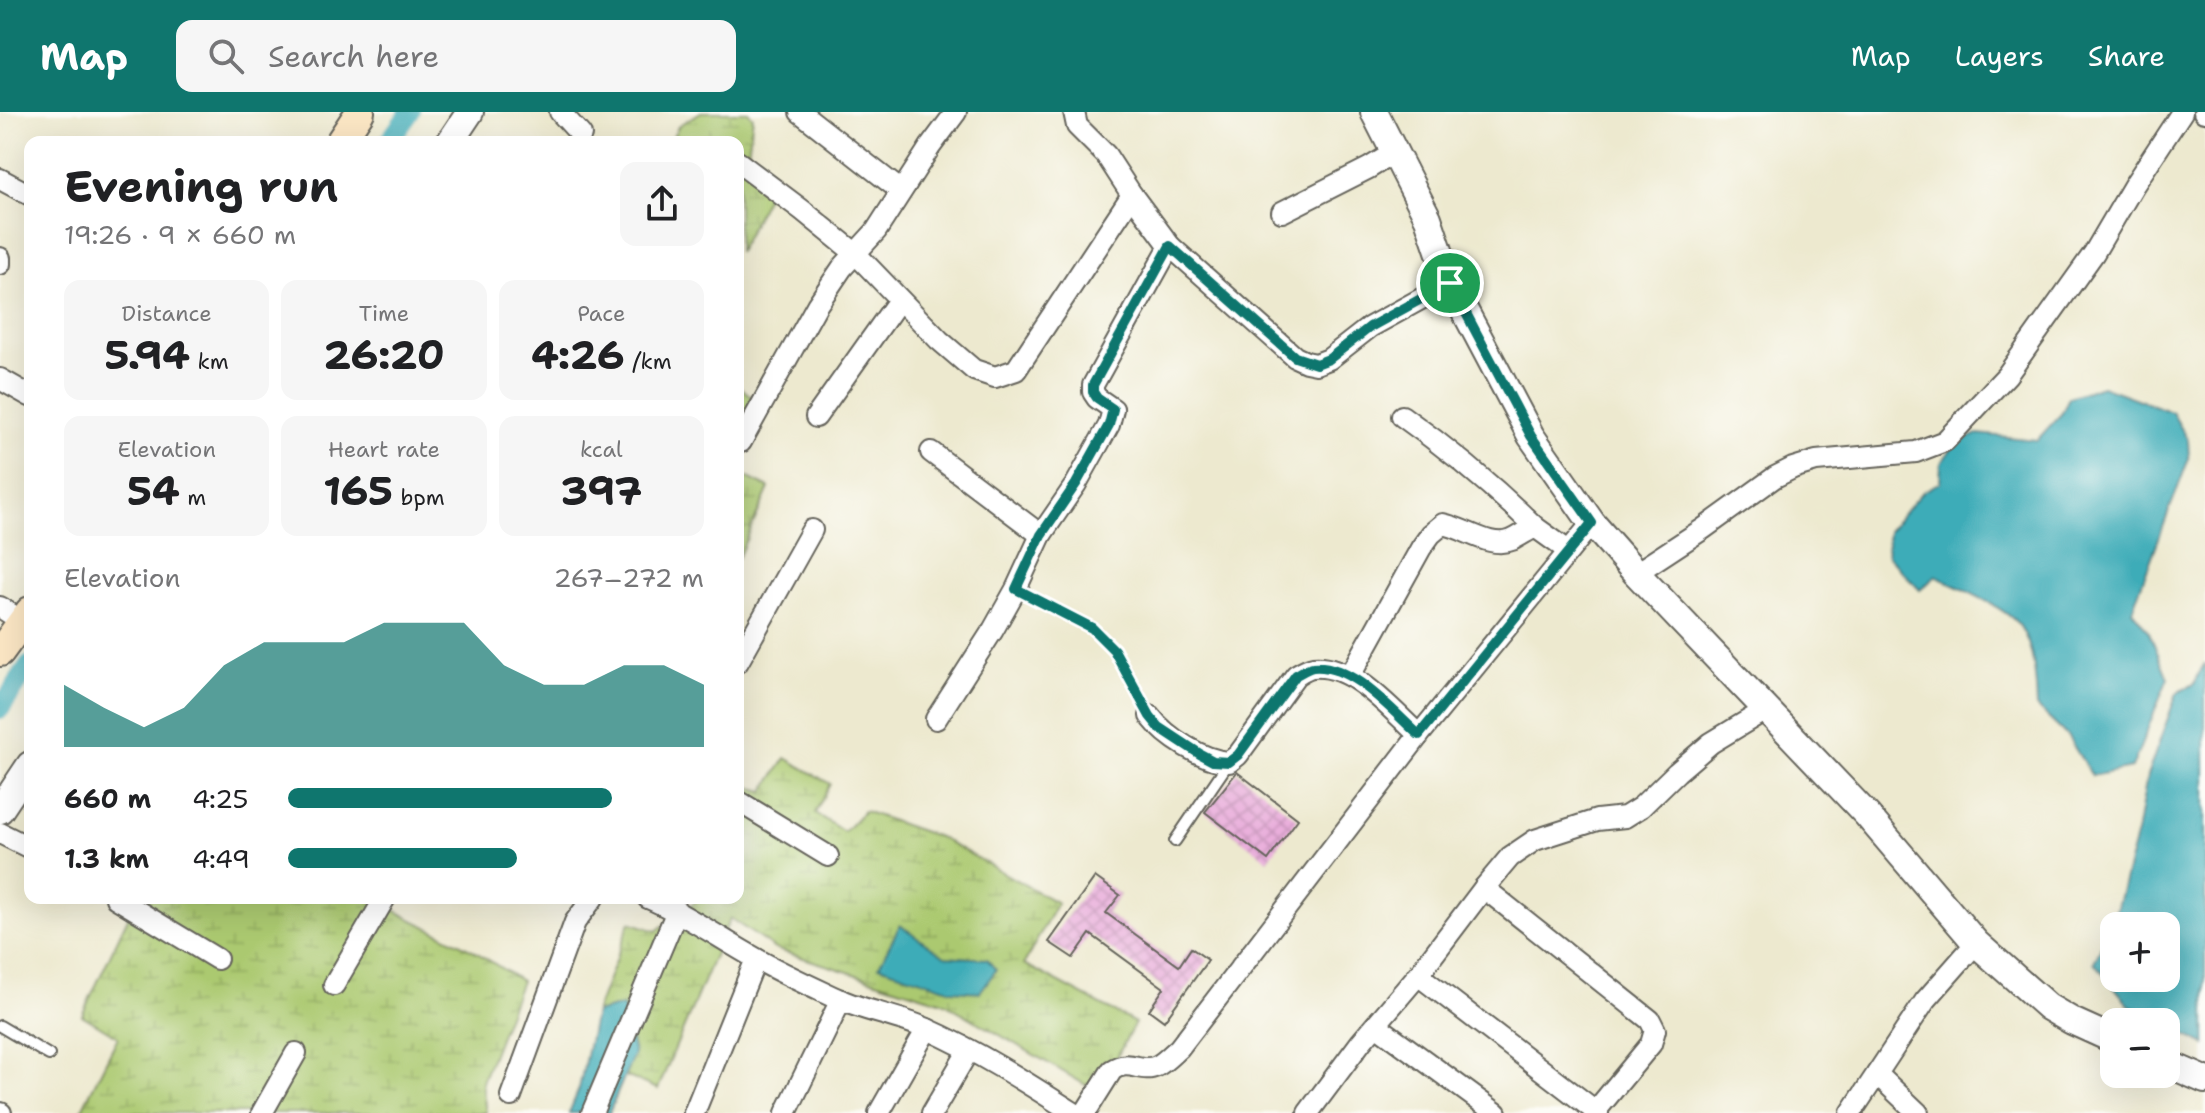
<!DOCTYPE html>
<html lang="en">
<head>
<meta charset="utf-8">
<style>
	:root { --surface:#fff; --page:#f6f6f6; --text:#202124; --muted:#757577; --accent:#0f766e }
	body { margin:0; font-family:"Shantell Sans",sans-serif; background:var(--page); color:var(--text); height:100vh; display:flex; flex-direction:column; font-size:30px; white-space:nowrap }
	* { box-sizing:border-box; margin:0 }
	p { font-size:26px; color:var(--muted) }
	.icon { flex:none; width:44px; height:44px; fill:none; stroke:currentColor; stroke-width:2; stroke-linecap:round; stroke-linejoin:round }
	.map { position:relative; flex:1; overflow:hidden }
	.sheet { position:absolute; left:24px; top:24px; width:720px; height:768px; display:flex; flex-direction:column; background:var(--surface); border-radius:16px; box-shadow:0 8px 32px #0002 }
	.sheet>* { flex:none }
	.controls { position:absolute; left:2100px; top:800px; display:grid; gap:16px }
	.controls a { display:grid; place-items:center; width:80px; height:80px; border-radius:16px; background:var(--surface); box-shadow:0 8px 32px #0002; font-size:40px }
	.pin { position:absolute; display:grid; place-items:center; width:68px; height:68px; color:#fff; margin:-34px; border:4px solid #fff; border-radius:50%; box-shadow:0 2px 8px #0007 }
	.round { display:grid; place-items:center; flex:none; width:84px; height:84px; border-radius:16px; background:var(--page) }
	.headline { display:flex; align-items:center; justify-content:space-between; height:136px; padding:0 40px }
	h1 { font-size:44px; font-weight:700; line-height:60px }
	.stats { display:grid; grid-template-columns:repeat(3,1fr); gap:12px; height:136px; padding:8px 40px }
	.stats div { display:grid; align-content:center; border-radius:16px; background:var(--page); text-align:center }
	.stats b { font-size:40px; font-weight:700 }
	.stats small { font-size:22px; font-weight:400 }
	.stats p { font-size:22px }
	.chart { height:224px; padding:16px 40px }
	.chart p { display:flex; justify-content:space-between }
	.chart svg { width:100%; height:144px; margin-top:8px; fill:var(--accent); opacity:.7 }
	ul { padding:0 40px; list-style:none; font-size:26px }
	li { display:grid; grid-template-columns:128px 96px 1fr; align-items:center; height:60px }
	li i { height:20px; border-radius:10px; background:var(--accent) }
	header { display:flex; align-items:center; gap:48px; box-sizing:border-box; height:112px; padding:0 40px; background:var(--accent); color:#fff }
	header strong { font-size:38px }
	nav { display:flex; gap:44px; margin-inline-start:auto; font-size:28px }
	.search { width:560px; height:72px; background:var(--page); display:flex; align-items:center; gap:20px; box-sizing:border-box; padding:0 28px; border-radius:16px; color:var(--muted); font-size:30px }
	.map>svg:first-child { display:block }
	.wetland { fill:url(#wetland-marsh); stroke:#647246; stroke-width:2 }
	.water { fill:#3cacb8; stroke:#2c646a; stroke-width:2; fill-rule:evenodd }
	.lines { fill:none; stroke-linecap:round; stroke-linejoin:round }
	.canal { stroke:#3cacb8; stroke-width:20 }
	.building { fill:url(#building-cross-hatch) }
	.service-casing { stroke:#65645b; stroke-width:14 }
	.minor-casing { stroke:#65645b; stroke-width:24 }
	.tertiary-casing { stroke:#65645b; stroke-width:30 }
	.secondary-casing { stroke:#65645b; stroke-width:32 }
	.path { stroke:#65645b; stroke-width:3; stroke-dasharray:6 6; stroke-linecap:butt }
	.service { stroke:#fff; stroke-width:10 }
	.minor { stroke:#fff; stroke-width:20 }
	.tertiary { stroke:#fff; stroke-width:26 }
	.secondary { stroke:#fbe6c4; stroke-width:28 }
	.route-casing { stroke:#fff; stroke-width:16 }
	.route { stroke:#0f766e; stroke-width:10 }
</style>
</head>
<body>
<header>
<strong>Map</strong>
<div class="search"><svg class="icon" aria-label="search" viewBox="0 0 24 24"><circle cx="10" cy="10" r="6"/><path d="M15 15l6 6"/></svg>Search here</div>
<nav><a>Map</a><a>Layers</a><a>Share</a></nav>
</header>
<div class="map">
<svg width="2205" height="1001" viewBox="0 0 2205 1001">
	<defs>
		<pattern id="wetland-marsh" width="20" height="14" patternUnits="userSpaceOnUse" patternTransform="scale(2)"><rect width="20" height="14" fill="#abc970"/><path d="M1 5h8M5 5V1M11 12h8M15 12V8" fill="none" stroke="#93ac60"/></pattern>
		<pattern id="building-cross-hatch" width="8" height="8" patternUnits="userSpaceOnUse" patternTransform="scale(2)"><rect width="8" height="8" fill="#e9aedb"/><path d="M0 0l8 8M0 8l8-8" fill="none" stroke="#c795bb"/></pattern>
	</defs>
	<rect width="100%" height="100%" fill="#fdfcf7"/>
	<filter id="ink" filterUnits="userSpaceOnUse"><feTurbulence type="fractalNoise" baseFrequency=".0125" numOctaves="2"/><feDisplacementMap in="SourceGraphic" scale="16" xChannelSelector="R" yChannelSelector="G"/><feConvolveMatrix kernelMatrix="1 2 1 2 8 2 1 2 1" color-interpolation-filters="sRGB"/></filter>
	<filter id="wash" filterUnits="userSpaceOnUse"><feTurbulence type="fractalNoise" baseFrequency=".006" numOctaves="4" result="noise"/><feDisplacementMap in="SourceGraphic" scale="32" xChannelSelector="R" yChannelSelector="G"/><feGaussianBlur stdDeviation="1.8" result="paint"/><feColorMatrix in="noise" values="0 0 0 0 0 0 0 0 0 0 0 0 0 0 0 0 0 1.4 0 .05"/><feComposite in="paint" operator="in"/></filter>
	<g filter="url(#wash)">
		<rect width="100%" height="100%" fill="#ede9cf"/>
		<g class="wetland">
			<path d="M701,0H748L753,5L748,41L774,71L738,140V30H670L679,13Z"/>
			<path d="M738,273L754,287L738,315Z"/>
			<path d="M738,361L769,376L738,446Z"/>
			<path d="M786,646L830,672L815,701L844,720L864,699L941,726L1057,791L1024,852L1135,911L1098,980L943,890L775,837L730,806L658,977L625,964L634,942L623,894L595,901L630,810L656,819L700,786H738V672L764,679Z"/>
			<path d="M137,786H370L473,838L521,869L482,970L486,1001H80L118,925L82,903Z"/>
		</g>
		<g class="water">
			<path d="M2102,274L2172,300L2188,328L2189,346L2132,498L2149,520L2168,566L2132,656L2092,664L2068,625L2037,595C2036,570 2035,539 2021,516C2009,496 1958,476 1936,464L1920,478L1887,443L1888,419L1921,381L1940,370L1941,351L1955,332L1978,322L2037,328L2062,301L2069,285Z"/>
			<path d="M2205,551V933L2166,913V910H2161L2129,893L2094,850L2114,806L2137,721L2147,664L2177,581L2194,572ZM2166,814V866H2114V814Z"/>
			<path d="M900,813L945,844L987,847L996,858L980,880L952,878L879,854Z"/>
			<path d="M623,894L634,942L609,1001H569L579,977L595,901Z"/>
		</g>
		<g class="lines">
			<g class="canal">
				<path d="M389,30L410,0"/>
				<path d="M0,597L30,553"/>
			</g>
		</g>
		<g id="blocks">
			<g class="building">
				<path d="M1237,660L1298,707L1268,748L1205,700Z"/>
				<path d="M1095,765L1120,783L1106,801L1179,854L1191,836L1208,848L1164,909L1149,898L1164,876L1090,822L1073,846L1049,830Z"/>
			</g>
		</g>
	</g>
	<g filter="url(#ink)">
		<use href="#blocks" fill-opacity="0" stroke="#65645b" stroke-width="2"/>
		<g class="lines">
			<defs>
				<g id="service">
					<path d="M1175,729L1229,650"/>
					<path d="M0,914L49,943"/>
				</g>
				<g id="minor">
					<path d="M560,0L581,23"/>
					<path d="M800,0L901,79"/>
					<path d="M2204,0H2205"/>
					<path d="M738,50L802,98L855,141L939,228L974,258L995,265L1016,258L1132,83L1106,43L1077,14L1074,0"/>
					<path d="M0,67L30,83"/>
					<path d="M1132,83L1170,134L1295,245L1306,250L1316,252L1329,247L1370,215L1450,171"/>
					<path d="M1282,100L1369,56L1395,40"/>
					<path d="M0,146V152"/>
					<path d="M0,267L30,284"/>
					<path d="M1402,304C1450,338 1493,374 1535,415"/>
					<path d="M816,305L899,188"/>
					<path d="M741,330L817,193L842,156L876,119L930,35L956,0"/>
					<path d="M931,340L1041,423"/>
					<path d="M1636,461L1703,417L1775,365L1793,356L1816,349L1916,340L1945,329L2007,263L2094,141L2134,73L2182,0"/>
					<path d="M0,495L23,510"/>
					<path d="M738,550L812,418"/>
					<path d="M1350,564L1421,436L1431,422L1443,412C1465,416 1490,437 1512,428C1520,424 1527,419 1535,415L1567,438"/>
					<path d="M1150,604C1167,626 1202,648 1229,650L1238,643L1296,563C1301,560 1307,556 1313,555C1353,551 1392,599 1419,623"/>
					<path d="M936,607L993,518L1016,477L1041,423L1076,372L1109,313L1113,297L1097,286L1093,280V273L1170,134"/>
					<path d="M738,689L828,744"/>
					<path d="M0,721L30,736"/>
					<path d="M1484,776L1650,908L1655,918L1651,932L1594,1001"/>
					<path d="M116,786L217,847"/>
					<path d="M648,786C686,802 719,826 755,846C781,861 810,874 838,887C865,899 897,904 925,916C977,939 1026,970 1074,1001"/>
					<path d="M1418,863L1598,1001"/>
					<path d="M334,873L385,786"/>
					<path d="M1376,913L1496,1001"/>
					<path d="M1877,962L1918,1001"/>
					<path d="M511,984L575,810L593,786"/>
					<path d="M0,1001H1"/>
					<path d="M262,1001L296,941"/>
					<path d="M592,1001L677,799"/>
					<path d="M694,1001L756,847"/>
					<path d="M786,1001L841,888"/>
					<path d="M879,1001L927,917"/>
					<path d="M932,1001L969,938"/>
					<path d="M1085,1001L1112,958C1130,946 1141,962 1157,954C1165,950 1172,942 1179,936L1419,623L1592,411"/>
					<path d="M1308,1001L1361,930L1418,863L1484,776L1510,745L1535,728L1597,708L1625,705L1641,695L1677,660L1711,631L1767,597"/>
					<path d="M1851,1001L1925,889L1976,831"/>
				</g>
				<g id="tertiary">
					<path d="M1374,0L1428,106L1450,171L1531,324L1592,411L1636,461L1867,703L1976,831L2048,895L2072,909L2114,928"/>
					<path d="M450,30L470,0"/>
					<path d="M0,698L30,653"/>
					<path d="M2166,951L2205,968"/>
				</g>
				<g id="secondary">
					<path d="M340,30L360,0"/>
					<path d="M0,540L30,499"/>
				</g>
			</defs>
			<use href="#service" class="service-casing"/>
			<use href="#minor" class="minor-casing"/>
			<use href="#tertiary" class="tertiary-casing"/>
			<use href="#secondary" class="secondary-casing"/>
			<path class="path" d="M1033,486L1092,516L1114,538L1141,587"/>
			<use href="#service" class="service"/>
			<use href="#minor" class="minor"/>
			<use href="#tertiary" class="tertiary"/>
			<use href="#secondary" class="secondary"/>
		</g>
	</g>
	<g class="lines" filter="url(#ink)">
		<defs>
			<path id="route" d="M1170,134L1295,245L1316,252L1329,247L1370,215L1450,171L1531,324L1592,411L1419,623C1392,599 1352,551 1313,555C1307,556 1302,560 1296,563L1238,643L1229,650L1213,649L1200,642L1159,615L1150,604L1114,538L1092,516L1016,477L1041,423L1076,372L1109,313L1113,297L1097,286L1093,280V273Z"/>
		</defs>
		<use href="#route" class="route-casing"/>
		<use href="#route" class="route"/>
	</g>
</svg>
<div class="controls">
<a>+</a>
<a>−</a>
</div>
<div class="pin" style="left:1450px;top:171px;background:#1e9e55"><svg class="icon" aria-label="arrive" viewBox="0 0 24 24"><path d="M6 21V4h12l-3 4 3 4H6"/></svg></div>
<section class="sheet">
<div class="headline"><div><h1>Evening run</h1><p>19:26 · 9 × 660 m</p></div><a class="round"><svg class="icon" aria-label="share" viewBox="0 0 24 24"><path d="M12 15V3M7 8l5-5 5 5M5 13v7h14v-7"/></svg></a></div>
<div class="stats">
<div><p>Distance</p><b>5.94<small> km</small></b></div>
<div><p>Time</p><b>26:20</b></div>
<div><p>Pace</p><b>4:26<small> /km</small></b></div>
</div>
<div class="stats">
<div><p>Elevation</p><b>54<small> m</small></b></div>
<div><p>Heart rate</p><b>165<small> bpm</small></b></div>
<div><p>kcal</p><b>397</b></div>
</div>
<div class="chart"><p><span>Elevation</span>267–272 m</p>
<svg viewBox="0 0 160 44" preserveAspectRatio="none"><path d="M0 44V25L10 32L20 38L30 32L40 19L50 12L60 12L70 12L80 6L90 6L100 6L110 19L120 25L130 25L140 19L150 19L160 25V44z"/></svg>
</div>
<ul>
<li><b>660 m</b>4:25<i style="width:78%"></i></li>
<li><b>1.3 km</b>4:49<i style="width:55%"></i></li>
</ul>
</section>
</div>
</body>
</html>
